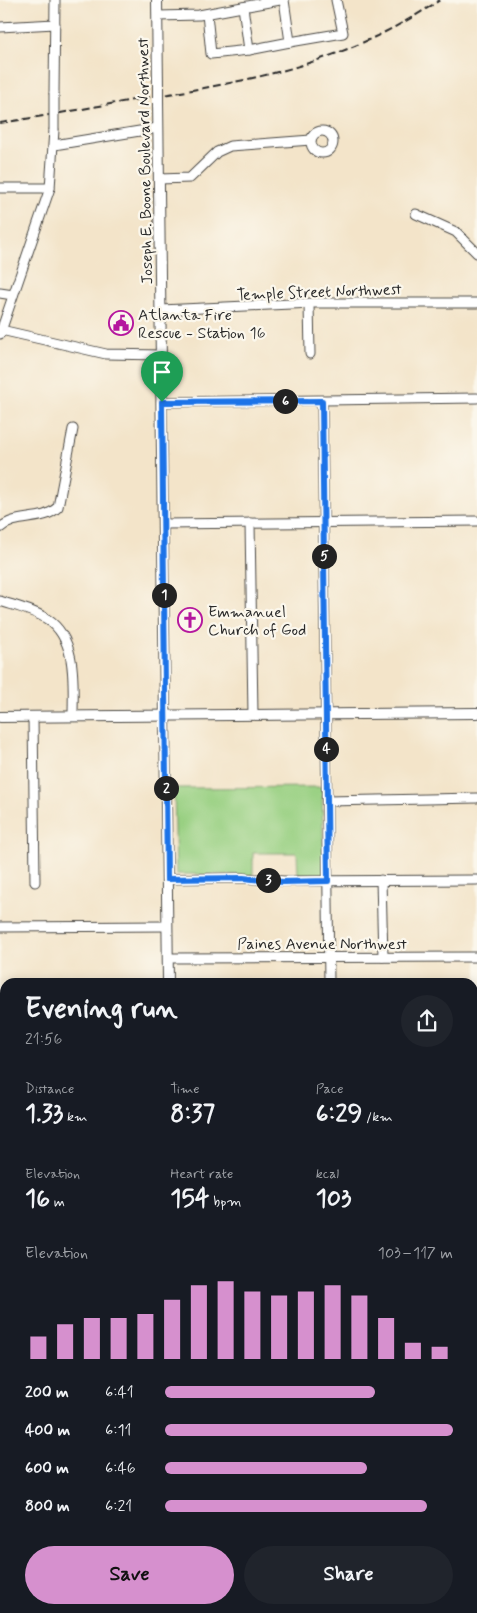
<!DOCTYPE html>
<html lang="en">
<head>
<meta charset="utf-8">
<style>
	:root { --surface:#171b24; --page:#20242c; --text:#f1f3f6; --muted:#9ea1a6; --accent:#d690ce }
	body { margin:0; font-family:Mynerve,sans-serif; background:var(--page); color:var(--text); height:100vh; display:flex; flex-direction:column; font-size:19px; white-space:nowrap }
	* { box-sizing:border-box; margin:0 }
	p { font-size:16px; color:var(--muted) }
	.icon { flex:none; width:28px; height:28px; fill:none; stroke:currentColor; stroke-width:2; stroke-linecap:round; stroke-linejoin:round }
	.map { position:relative; flex:1; overflow:hidden }
	.side { position:absolute; left:0px; top:978px; width:478px; height:636px; display:flex; flex-direction:column; background:var(--surface); border-radius:15px 15px 0 0; box-shadow:0 2px 12px #0003 }
	.side>* { flex:none }
	.pin { position:absolute; display:grid; place-items:center; width:42px; height:42px; color:#fff; margin:-51px -21px; border-radius:50% 50% 50% 0; rotate:-45deg; box-shadow:0 0 5px #0007 }
	.pin .icon { rotate:45deg }
	.km { position:absolute; width:25px; height:25px; margin:-12px; border-radius:50%; background:#222; color:#fff; font-size:14px; line-height:25px; text-align:center }
	.round { display:grid; place-items:center; flex:none; width:52px; height:52px; border-radius:26px; background:var(--page) }
	.headline { display:flex; align-items:center; justify-content:space-between; height:85px; padding:0 25px }
	h1 { font-size:28px; font-weight:800; line-height:38px }
	.stats { display:grid; grid-template-columns:repeat(3,1fr); gap:8px; height:85px; padding:5px 25px }
	.stats div { display:grid; align-content:center }
	.stats b { font-size:25px; font-weight:800 }
	.stats small { font-size:14px; font-weight:400 }
	.stats p { font-size:14px }
	.chart { height:140px; padding:10px 25px }
	.chart p { display:flex; justify-content:space-between }
	.chart svg { width:100%; height:90px; margin-top:5px; stroke:var(--accent); stroke-width:6 }
	.cta { display:flex; gap:10px; margin-top:auto; padding:10px 25px }
	.cta a { flex:1; height:58px; border-radius:30px; background:var(--accent); color:#111; font-size:20px; font-weight:800; line-height:58px; text-align:center }
	.cta a+a { background:var(--page); color:var(--text) }
	ul { padding:0 25px; list-style:none; font-size:16px }
	li { display:grid; grid-template-columns:80px 60px 1fr; align-items:center; height:38px }
	li i { height:12px; border-radius:6px; background:var(--accent) }
	.map>svg:first-child { display:block }
	.green { fill:#99d082; stroke:#627e56 }
	.lines { fill:none; stroke-linecap:round; stroke-linejoin:round }
	.stream { stroke:#5fadd9; stroke-width:2 }
	.minor-casing { stroke:#494743; stroke-width:11 }
	.major-casing { stroke:#494743; stroke-width:12 }
	.minor { stroke:#fff; stroke-width:9 }
	.major { stroke:#fff; stroke-width:10 }
	.rail { stroke:#2b2b2b; stroke-width:2; stroke-dasharray:8 4; stroke-linecap:butt }
	.minor-bridge-casing { stroke:#494743; stroke-width:11; stroke-linecap:butt }
	.major-bridge-casing { stroke:#494743; stroke-width:12; stroke-linecap:butt }
	.minor-bridge { stroke:#fff; stroke-width:9 }
	.major-bridge { stroke:#fff; stroke-width:10 }
	.route-casing { stroke:#fff; stroke-width:10 }
	.route { stroke:#1a73e8; stroke-width:6 }
	.labels { text-anchor:middle; stroke-width:4.5; stroke-linejoin:round; paint-order:stroke }
	.street-label { font-size:16px; fill:#2b2b2b; stroke:#fbf7ec }
	.poi-label { font-size:16px; fill:#2b2b2b; stroke:#fbf7ec; text-anchor:start }
</style>
</head>
<body>
<div class="map">
<svg width="477" height="1613" viewBox="0 0 477 1613">
	<rect width="100%" height="100%" fill="#fbf7ec"/>
	<filter id="ink" filterUnits="userSpaceOnUse"><feTurbulence type="fractalNoise" baseFrequency=".02" numOctaves="2"/><feDisplacementMap in="SourceGraphic" scale="10" xChannelSelector="R" yChannelSelector="G"/><feConvolveMatrix kernelMatrix="1 2 1 2 8 2 1 2 1" color-interpolation-filters="sRGB"/></filter>
	<filter id="wash" filterUnits="userSpaceOnUse"><feTurbulence type="fractalNoise" baseFrequency=".0096" numOctaves="4" result="noise"/><feDisplacementMap in="SourceGraphic" scale="20" xChannelSelector="R" yChannelSelector="G"/><feGaussianBlur stdDeviation="1.12" result="paint"/><feColorMatrix in="noise" values="0 0 0 0 0 0 0 0 0 0 0 0 0 0 0 0 0 1.4 0 .05"/><feComposite in="paint" operator="in"/></filter>
	<g filter="url(#wash)">
		<rect width="100%" height="100%" fill="#f3e4c9"/>
		<g class="green">
			<path d="M322,787L324,876L298,875L297,853H253V875L176,874L174,788Z"/>
			<rect x="0" y="1157" width="5" height="112"/>
			<path d="M0,1489H5V1609H168V1613H0Z"/>
		</g>
		<g class="lines">
			<path class="stream" d="M69,1609L70,1613"/>
		</g>
	</g>
	<g filter="url(#ink)">
		<g class="lines">
			<defs>
				<g id="minor">
					<path d="M207,14L211,54L249,50L243,7"/>
					<path d="M158,16L199,15L280,0"/>
					<path d="M0,27L55,24"/>
					<path d="M290,42L343,33L336,0"/>
					<path d="M249,50L290,42L284,0"/>
					<path d="M54,93L55,0"/>
					<circle cx="322" cy="142" r="11"/>
					<path d="M54,145L158,128"/>
					<path d="M159,179L190,178L217,152L230,146L311,140"/>
					<path d="M0,188H50"/>
					<path d="M416,214L456,232L477,253"/>
					<path d="M0,293L13,295"/>
					<path d="M309,304L310,354"/>
					<path d="M161,310L313,303H477"/>
					<path d="M1,330L106,354L161,355"/>
					<path d="M0,334L50,188L54,130"/>
					<path d="M322,401L329,982"/>
					<path d="M162,402L477,398"/>
					<path d="M250,523L253,715"/>
					<path d="M164,524L477,521"/>
					<path d="M0,528C17,513 42,523 58,507L73,429"/>
					<path d="M0,601C15,606 34,610 47,619C78,639 73,685 73,716"/>
					<path d="M33,717L35,882"/>
					<path d="M327,801L477,798"/>
					<path d="M167,879L243,878L283,881L477,880"/>
					<path d="M381,880L383,957"/>
					<path d="M0,927L167,926"/>
					<path d="M168,958L477,957"/>
					<path d="M472,1036H477"/>
					<path d="M0,1039H5"/>
					<path d="M0,1140V1151"/>
					<path d="M472,1146H477"/>
					<path d="M0,1273H5"/>
					<path d="M472,1273H477"/>
					<path d="M472,1382H477"/>
					<path d="M0,1391L5,1390"/>
					<path d="M472,1481H477"/>
					<path d="M0,1485H5"/>
					<path d="M472,1579H477"/>
					<path d="M265,1609V1613"/>
					<path d="M339,1609V1613"/>
				</g>
				<g id="major">
					<path d="M157,0L158,88"/>
					<path d="M158,100L168,982"/>
					<path d="M0,717L477,713"/>
					<path d="M177,1609V1613"/>
				</g>
			</defs>
			<use href="#minor" class="minor-casing"/>
			<use href="#major" class="major-casing"/>
			<use href="#minor" class="minor"/>
			<use href="#major" class="major"/>
			<path class="rail" d="M0,123C46,116 92,107 139,99C254,80 340,66 440,0"/>
			<defs>
				<path id="minor-bridge" d="M54,93V130"/>
				<path id="major-bridge" d="M158,88V100"/>
			</defs>
			<use href="#minor-bridge" class="minor-bridge-casing"/>
			<use href="#major-bridge" class="major-bridge-casing"/>
			<use href="#minor-bridge" class="minor-bridge"/>
			<use href="#major-bridge" class="major-bridge"/>
		</g>
	</g>
	<g class="lines" filter="url(#ink)">
		<defs>
			<path id="route" d="M322,401L328,881L283,882L243,878L167,879L162,402Z"/>
		</defs>
		<use href="#route" class="route-casing"/>
		<use href="#route" class="route"/>
	</g>
	<defs>
		<symbol id="civic-ring" viewBox="-11 -11 22 22"><circle r="9.5" fill="#fbf7ec" stroke="#b5179e" stroke-width="1.5"/><path d="M-.6-6.5H3V-4.5H.6V-3L4-1V1h2V6H-6V1h2V-1L-.6-3ZM-1.2 2.5V6h2.4V2.5Z" fill="#b5179e"/></symbol>
		<symbol id="church-ring" viewBox="-11 -11 22 22"><circle r="9.5" fill="#fbf7ec" stroke="#b5179e" stroke-width="1.5"/><path d="M-1.2-6h2.4v3.5h3.3v2.4h-3.3V6h-2.4V-.1h-3.3v-2.4h3.3Z" fill="#b5179e"/></symbol>
	</defs>
	<g fill-rule="evenodd">
		<use href="#civic-ring" x="107" y="309" width="28" height="28"/>
		<use href="#church-ring" x="176" y="606" width="28" height="28"/>
	</g>
	<g class="labels">
		<g class="street-label">
			<text transform="translate(144 161) rotate(-91)" y="6">Joseph E. Boone Boulevard Northwest</text>
			<text transform="translate(319 291) rotate(-2)" y="6">Temple Street Northwest</text>
			<text x="322" y="949">Paines Avenue Northwest</text>
		</g>
		<g class="poi-label">
			<text x="138" y="320">Atlanta Fire<tspan x="138" dy="18">Rescue - Station 16</tspan></text>
			<text x="208" y="617">Emmanuel<tspan x="208" dy="18">Church of God</tspan></text>
		</g>
	</g>
</svg>
<div class="pin" style="left:162px;top:402px;background:#1e9e55"><svg class="icon" aria-label="arrive" viewBox="0 0 24 24"><path d="M6 21V4h12l-3 4 3 4H6"/></svg></div>
<b class="km" style="left:164px;top:595px">1</b>
<b class="km" style="left:166px;top:788px">2</b>
<b class="km" style="left:268px;top:880px">3</b>
<b class="km" style="left:326px;top:749px">4</b>
<b class="km" style="left:324px;top:556px">5</b>
<b class="km" style="left:285px;top:401px">6</b>
<section class="side">
<div class="headline"><div><h1>Evening run</h1><p>21:56</p></div><a class="round"><svg class="icon" aria-label="share" viewBox="0 0 24 24"><path d="M12 15V3M7 8l5-5 5 5M5 13v7h14v-7"/></svg></a></div>
<div class="stats">
<div><p>Distance</p><b>1.33<small> km</small></b></div>
<div><p>Time</p><b>8:37</b></div>
<div><p>Pace</p><b>6:29<small> /km</small></b></div>
</div>
<div class="stats">
<div><p>Elevation</p><b>16<small> m</small></b></div>
<div><p>Heart rate</p><b>154<small> bpm</small></b></div>
<div><p>kcal</p><b>103</b></div>
</div>
<div class="chart"><p><span>Elevation</span>103–117 m</p>
<svg viewBox="0 0 160 44" preserveAspectRatio="none"><path d="M5 44V33M15 44V27M25 44V24M35 44V24M45 44V22M55 44V15M65 44V8M75 44V6M85 44V11M95 44V13M105 44V11M115 44V8M125 44V13M135 44V24M145 44V36M155 44V38"/></svg>
</div>
<ul>
<li><b>200 m</b>6:41<i style="width:73%"></i></li>
<li><b>400 m</b>6:11<i style="width:100%"></i></li>
<li><b>600 m</b>6:46<i style="width:70%"></i></li>
<li><b>800 m</b>6:21<i style="width:91%"></i></li>
</ul>
<div class="cta"><a>Save</a><a>Share</a></div>
</section>
</div>
</body>
</html>
